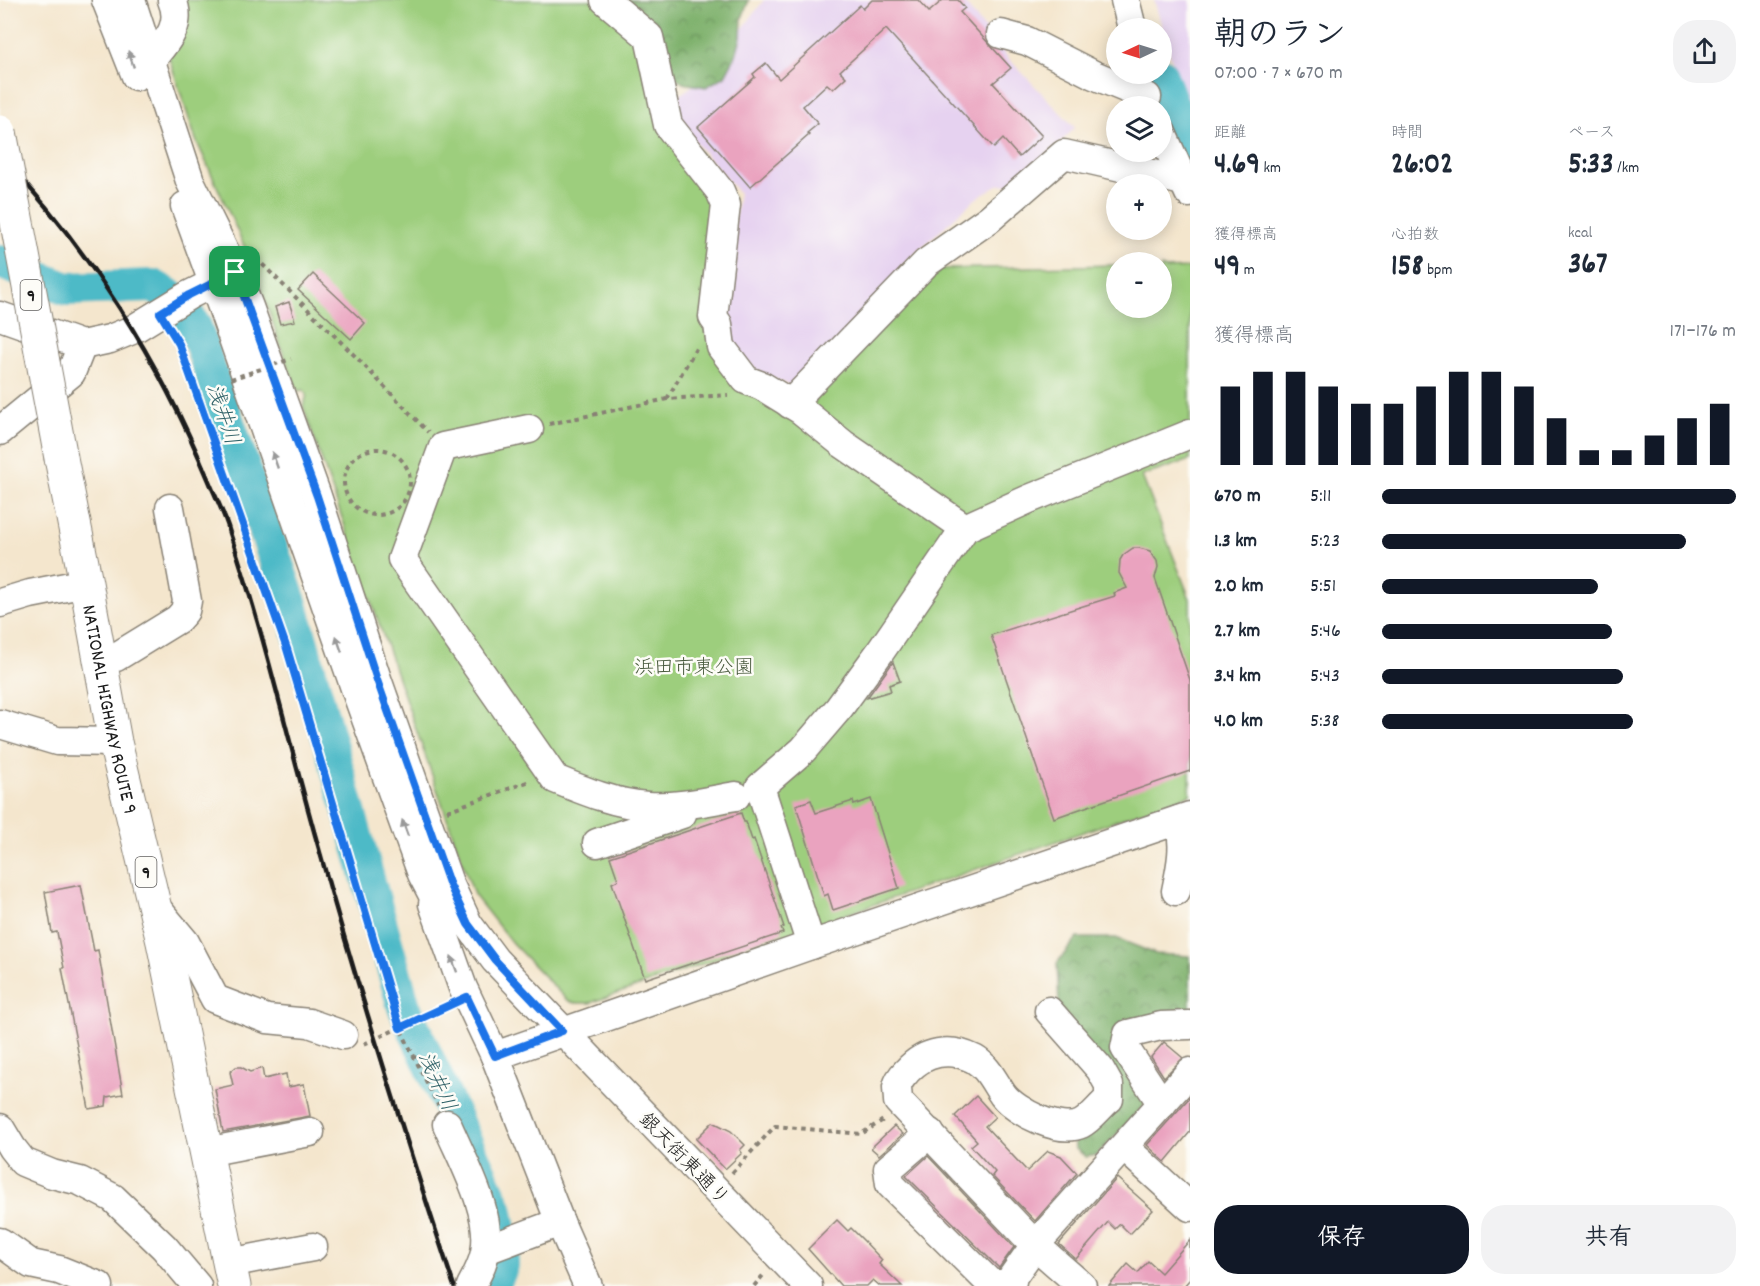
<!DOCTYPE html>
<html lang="ja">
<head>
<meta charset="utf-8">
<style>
	:root { --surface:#fff; --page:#f2f2f3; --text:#1f2937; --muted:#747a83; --accent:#111827 }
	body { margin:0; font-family:Dekko,"Klee One",sans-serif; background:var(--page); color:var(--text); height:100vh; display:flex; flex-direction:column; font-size:22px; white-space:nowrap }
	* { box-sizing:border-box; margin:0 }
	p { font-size:20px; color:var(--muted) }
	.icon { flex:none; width:33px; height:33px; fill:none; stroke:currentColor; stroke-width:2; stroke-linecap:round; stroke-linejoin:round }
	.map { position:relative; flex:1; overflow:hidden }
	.drawer { display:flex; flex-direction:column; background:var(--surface); width:570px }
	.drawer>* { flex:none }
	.needle { width:39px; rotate:266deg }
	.controls { position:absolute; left:1106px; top:18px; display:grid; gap:12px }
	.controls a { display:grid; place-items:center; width:66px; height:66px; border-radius:50%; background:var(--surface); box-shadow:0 3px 15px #0003; font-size:30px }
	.pin { position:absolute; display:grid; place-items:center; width:51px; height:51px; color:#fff; margin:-26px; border-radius:12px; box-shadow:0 3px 9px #0006 }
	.round { display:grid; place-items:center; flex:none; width:63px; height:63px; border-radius:24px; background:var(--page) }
	.headline { display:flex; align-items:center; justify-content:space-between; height:102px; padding:0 24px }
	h1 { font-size:33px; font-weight:800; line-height:45px }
	.metrics { display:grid; grid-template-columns:repeat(3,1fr); gap:9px; height:102px; padding:6px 24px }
	.metrics div { display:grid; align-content:center }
	.metrics b { font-size:30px; font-weight:800 }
	.metrics small { font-size:16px; font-weight:400 }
	.metrics p { font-size:16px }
	.chart { height:168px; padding:12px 24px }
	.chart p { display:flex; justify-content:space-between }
	.chart svg { width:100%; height:108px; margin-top:6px; stroke:var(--accent); stroke-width:6 }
	.primary-button { display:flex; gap:12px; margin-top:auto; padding:12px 24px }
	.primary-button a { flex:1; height:69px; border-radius:24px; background:var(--accent); color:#fff; font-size:24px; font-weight:800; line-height:69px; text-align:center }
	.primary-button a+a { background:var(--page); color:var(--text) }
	ul { padding:0 24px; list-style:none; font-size:20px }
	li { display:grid; grid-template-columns:96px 72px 1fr; align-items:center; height:45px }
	li i { height:15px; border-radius:8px; background:var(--accent) }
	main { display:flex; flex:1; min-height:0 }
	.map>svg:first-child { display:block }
	.built { fill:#e6d2f0 }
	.forest { fill:url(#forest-crowns); stroke:#4d6644; stroke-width:1.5 }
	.park { fill:#9dce7d; stroke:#5c754c; stroke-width:1.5 }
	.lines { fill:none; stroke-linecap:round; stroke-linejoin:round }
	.river { stroke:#4dbac7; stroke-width:34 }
	.building { fill:#eaa3bf }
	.minor-casing { stroke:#888174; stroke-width:31 }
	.highway-casing { stroke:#888174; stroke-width:35 }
	.path { stroke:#888174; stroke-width:4; stroke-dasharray:4.5 4.5; stroke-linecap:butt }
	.minor { stroke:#fff; stroke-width:28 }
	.highway { stroke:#fff; stroke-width:33 }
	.rail { stroke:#1c1c1c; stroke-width:4.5 }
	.highway-bridge-casing { stroke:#888174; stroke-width:35; stroke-linecap:butt }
	.path-bridge { stroke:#888174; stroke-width:4; stroke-dasharray:4.5 4.5; stroke-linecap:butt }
	.highway-bridge { stroke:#fff; stroke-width:33 }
	.oneway { fill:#999 }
	.route-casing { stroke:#fff; stroke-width:12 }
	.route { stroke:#1a73e8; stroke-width:8 }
	.labels { text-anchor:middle; stroke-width:5; stroke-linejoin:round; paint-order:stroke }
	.shield { fill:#fdfcf7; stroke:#605f5e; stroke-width:1.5 }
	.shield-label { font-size:18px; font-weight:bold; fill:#1c1c1c }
	.park-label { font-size:20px; fill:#495a3e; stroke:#fdfcf7 }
	.street-label { font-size:20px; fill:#1c1c1c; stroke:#fdfcf7 }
	.water-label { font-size:21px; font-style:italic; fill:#326369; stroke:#fdfcf7 }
</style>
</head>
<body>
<main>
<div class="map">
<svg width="1190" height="1286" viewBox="0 0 1190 1286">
	<defs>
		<pattern id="forest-crowns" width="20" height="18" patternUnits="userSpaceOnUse" patternTransform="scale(1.5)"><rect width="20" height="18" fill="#7eb16c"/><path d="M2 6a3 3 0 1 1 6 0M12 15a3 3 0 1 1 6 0" fill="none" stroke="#668f58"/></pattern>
	</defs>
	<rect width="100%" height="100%" fill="#fdfcf7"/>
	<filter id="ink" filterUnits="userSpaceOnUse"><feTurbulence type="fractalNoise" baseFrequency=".0167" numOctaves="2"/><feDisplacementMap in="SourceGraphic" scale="12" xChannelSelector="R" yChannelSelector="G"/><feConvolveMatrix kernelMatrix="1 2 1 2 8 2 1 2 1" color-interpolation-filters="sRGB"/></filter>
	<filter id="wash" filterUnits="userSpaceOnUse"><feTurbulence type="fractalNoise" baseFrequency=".008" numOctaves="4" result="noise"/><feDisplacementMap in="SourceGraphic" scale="24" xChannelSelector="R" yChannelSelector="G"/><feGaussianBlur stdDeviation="1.35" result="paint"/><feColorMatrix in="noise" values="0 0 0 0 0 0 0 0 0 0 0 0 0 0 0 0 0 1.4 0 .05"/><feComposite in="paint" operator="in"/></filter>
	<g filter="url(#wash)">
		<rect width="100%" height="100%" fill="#f4e6cd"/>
		<g class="built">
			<path d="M764,0H962L1009,59L1075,128L1017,184L997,185L974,200L900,267L904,276L795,387L762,374L742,357L731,341L723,296L739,193L677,121L672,100L717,69L738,35Z"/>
			<path d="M1154,0H1190V117L1181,91Z"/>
		</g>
		<g class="forest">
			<path d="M615,0H749L742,18L741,37L736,55L725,76L706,87L683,83L667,71Z"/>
			<path d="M1077,938H1116L1156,954L1190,956V1008L1151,1020L1121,1027L1150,1099L1097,1155L1086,1157L1075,1148L1074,1138L1116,1098L1059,1005L1057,963Z"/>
		</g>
		<path class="park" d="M181,0H592L650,51L645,80L733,198L718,297L739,361L813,408L819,389L942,269L1116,265V308H1161V267L1166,269L1190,268V460L1142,476L1190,599V795L590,1003H574L567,1000L512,943L474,895L314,438L303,406C306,399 308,396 304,390L298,391L285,359L255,270L196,140L169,58Z"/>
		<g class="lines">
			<g class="river">
				<path d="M1160,74L1190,150"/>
				<path d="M0,262L67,289L153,286L167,294L183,308L195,327L291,605L404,1007L496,1208L501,1234L502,1265L493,1286"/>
			</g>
		</g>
		<g id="blocks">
			<g class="building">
				<path d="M872,0H918L929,12L943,0H958L965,8L960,12L1011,68L993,83L1042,136L1019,157L1003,139L994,148L886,29L840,71L846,77L833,89L827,84L803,106L818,124L807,133L809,135L750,187L698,127L755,77L753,74L766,63L779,79L860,5L863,9Z"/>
				<path d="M313,274L365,323L351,339L298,290Z"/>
				<path d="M289,302L295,321L280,324L275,307Z"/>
				<path d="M1133,548H1139L1150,551L1157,561L1158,567L1155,578L1190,680V771L1054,818L991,635L1115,596L1114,593L1127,588L1119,573L1120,560L1123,555Z"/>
				<path d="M893,662L900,681L889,685L891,691L867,698Z"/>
				<path d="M871,799L899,888L833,910L828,894L824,896L796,805L811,800L816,813L853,801L854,805Z"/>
				<path d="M741,813L744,822H746L752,840L754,839L784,927L781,928L783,933L645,979L612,883L618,880L610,857Z"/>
				<path d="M81,885L94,951L98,950L123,1094L107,1097L106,1106L89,1109L62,968H64L57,932L52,933L45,892Z"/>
				<path d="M1164,1042L1183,1058L1164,1077L1151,1057Z"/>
				<path d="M236,1067H241L250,1072L262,1068L264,1079L286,1074L288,1087L304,1084L310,1116L223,1132L215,1089L233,1085L230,1072Z"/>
				<path d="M976,1096L995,1117L985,1126L1027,1171L1048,1151L1061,1156L1077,1173L1035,1221L992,1176L995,1172L971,1146L977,1141L955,1116Z"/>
				<path d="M1190,1097V1132L1165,1162L1147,1145Z"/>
				<path d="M713,1122L731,1131L745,1145L740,1150L742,1153L725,1169L696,1139Z"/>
				<path d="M894,1126L903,1134L879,1155L871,1148Z"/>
				<path d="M928,1156L1014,1247L999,1268L906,1176Z"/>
				<path d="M1117,1178L1153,1210L1130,1234L1120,1224L1115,1229L1108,1222L1076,1259L1059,1244Z"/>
				<path d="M837,1220L848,1231L851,1228L864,1241L882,1260L879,1264L902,1286H880L873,1280L867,1286H841L808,1249Z"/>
				<path d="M1190,1240V1279L1184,1286H1109L1128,1264L1138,1273L1148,1261L1161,1273Z"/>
			</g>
		</g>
	</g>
	<g filter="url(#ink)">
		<use href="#blocks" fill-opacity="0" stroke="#888174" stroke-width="1.5"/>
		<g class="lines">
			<defs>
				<g id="minor">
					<path d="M106,0L136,76"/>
					<path d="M131,0L190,181L235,272L249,307L317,496L377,679L449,883L468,924L495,960L808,1286"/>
					<path d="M605,0L649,37L668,125L720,191L726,205L713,317L718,324L721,347L746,380L762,386L801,410L843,444L965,528"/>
					<path d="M1125,0L1132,28"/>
					<path d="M1001,34L1027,41L1094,75L1147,97"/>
					<path d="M151,60C167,41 183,25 172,0"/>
					<path d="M1161,131L1189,193"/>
					<path d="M185,206L222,307L357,694L422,874L435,899L453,923"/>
					<path d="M0,316L82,345L110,339L132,330L189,295L231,274"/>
					<path d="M790,404L926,263L989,219L1064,154L1183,181"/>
					<path d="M529,429L443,447L402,559L555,779C584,791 616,804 648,806C677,808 707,801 736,796"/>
					<path d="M0,431L71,373L82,345"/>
					<path d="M0,603L30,594L86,583"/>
					<path d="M100,660L116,657L178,619L185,611L187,601L170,508"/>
					<path d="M0,724L57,741L115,742"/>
					<path d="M597,843L682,814"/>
					<path d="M1176,891C1181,867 1186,845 1179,820"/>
					<path d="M433,904L463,988L495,1056L560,1222L588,1286"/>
					<path d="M154,905L185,942L215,999L267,1019L309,1023L343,1035"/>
					<path d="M811,945L760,787L803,750L839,708L880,652L965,528L1029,499L1190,434"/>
					<path d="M1049,1011L1100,1069L1109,1085V1099C1100,1106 1091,1119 1081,1124C1060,1134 1016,1112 1003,1095C994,1082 988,1067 974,1059C950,1047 925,1051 907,1071C903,1075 898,1082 897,1087C897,1091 898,1097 898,1101L1035,1245L1082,1286"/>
					<path d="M495,1056L811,945L1190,816"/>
					<path d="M1162,1104L1125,1048L1128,1034L1161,1026L1190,1025"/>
					<path d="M447,1124C462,1160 493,1213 485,1252C483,1264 477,1275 471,1286"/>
					<path d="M0,1128L12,1148L23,1162L52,1174L80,1181L113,1198L164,1247L197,1286"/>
					<path d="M930,1133L888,1169L890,1184L991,1284H1011"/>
					<path d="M1124,1147L1190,1207"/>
					<path d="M206,1152L310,1132"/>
					<path d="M0,1242L31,1264L59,1270L99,1286"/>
					<path d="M486,1250L560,1222"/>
					<path d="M229,1263L313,1247"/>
					<path d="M1011,1286L1013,1276L1035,1245L1190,1072"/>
				</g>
				<g id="highway">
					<path id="s1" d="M61,458L86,583L115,742L163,942L234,1286"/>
				</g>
			</defs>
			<use href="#minor" class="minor-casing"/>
			<use href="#highway" class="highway-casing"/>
			<g class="path">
				<path d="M256,258L359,360L428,432"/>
				<path d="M171,330L179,344L287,649L400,1028L438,1105"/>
				<path d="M667,399L698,345"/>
				<path d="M549,424L667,399L728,395"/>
				<circle cx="377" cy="482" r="33"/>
				<path d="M447,811L530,781"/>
				<path d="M364,1044L447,1006"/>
				<path d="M732,1173L775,1126L861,1134L885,1119"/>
				<path d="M754,1286L765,1273"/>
			</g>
			<use href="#minor" class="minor"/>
			<use href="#highway" class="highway"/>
			<path class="rail" d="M0,155C89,248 160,362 209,481C216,498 225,515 230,533C265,636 289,744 319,849C360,995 406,1141 454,1286"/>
			<defs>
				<path id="highway-bridge" d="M0,132L61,458"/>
			</defs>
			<use href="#highway-bridge" class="highway-bridge-casing"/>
			<path class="path-bridge" d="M231,379L291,359"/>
			<use href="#highway-bridge" class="highway-bridge"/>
		</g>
		<defs><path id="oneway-solid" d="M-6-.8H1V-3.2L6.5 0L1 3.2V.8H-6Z" transform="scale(1.5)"/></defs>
		<g class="oneway">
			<use href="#oneway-solid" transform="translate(131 59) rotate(-109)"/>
			<use href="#oneway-solid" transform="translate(275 460) rotate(-109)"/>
			<use href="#oneway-solid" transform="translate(339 644) rotate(-109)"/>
			<use href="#oneway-solid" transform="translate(405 828) rotate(-110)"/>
			<use href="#oneway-solid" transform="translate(454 964) rotate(-110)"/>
		</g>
	</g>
	<g class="lines" filter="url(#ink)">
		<defs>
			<path id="route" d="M235,272L317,496L377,680L449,883L468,924L495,960L562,1031L495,1056L467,997L400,1028L287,649L179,344L160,313L189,295Z"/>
		</defs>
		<use href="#route" class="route-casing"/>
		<use href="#route" class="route"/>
	</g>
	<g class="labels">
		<g class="shield">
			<rect x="20.5" y="280" width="21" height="30" rx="4.5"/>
			<rect x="135.5" y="857" width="21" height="30" rx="4.5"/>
		</g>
		<g class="shield-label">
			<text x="31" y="301">9</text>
			<text x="146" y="878">9</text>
		</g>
		<g class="park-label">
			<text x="694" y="673">浜田市東公園</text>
		</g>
		<g class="street-label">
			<text dy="7" stroke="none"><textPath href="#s1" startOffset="256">NATIONAL HIGHWAY ROUTE 9</textPath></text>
			<text transform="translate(685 1158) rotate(46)" y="7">銀天街東通り</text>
		</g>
		<g class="water-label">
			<text transform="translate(224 414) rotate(71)" y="7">浅井川</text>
			<text transform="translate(438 1081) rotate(65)" y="7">浅井川</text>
		</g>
	</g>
</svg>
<div class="controls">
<a><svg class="needle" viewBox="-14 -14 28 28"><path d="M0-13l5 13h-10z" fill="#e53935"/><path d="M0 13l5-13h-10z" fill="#747a83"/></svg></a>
<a><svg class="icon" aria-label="layers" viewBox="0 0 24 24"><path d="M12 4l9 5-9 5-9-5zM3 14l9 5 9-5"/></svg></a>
<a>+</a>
<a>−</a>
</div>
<div class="pin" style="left:235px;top:272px;background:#1e9e55"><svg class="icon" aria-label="arrive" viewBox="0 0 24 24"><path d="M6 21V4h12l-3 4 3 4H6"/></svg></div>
</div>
<section class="drawer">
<div class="headline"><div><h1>朝のラン</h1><p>07:00 · 7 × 670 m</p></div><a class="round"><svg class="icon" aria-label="share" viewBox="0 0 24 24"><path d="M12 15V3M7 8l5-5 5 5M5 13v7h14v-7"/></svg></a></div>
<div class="metrics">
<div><p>距離</p><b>4.69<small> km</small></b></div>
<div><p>時間</p><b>26:02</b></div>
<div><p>ペース</p><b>5:33<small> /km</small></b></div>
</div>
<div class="metrics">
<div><p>獲得標高</p><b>49<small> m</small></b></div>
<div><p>心拍数</p><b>158<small> bpm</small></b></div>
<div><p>kcal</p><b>367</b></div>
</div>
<div class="chart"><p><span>獲得標高</span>171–176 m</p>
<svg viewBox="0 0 160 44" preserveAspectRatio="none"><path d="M5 44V12M15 44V6M25 44V6M35 44V12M45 44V19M55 44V19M65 44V12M75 44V6M85 44V6M95 44V12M105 44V25M115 44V38M125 44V38M135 44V32M145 44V25M155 44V19"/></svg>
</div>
<ul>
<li><b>670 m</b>5:11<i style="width:100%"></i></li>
<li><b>1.3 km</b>5:23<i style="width:86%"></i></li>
<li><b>2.0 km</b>5:51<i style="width:61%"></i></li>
<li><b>2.7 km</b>5:46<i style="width:65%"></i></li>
<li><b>3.4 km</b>5:43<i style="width:68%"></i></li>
<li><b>4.0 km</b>5:38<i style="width:71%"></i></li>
</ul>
<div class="primary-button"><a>保存</a><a>共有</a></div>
</section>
</main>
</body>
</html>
